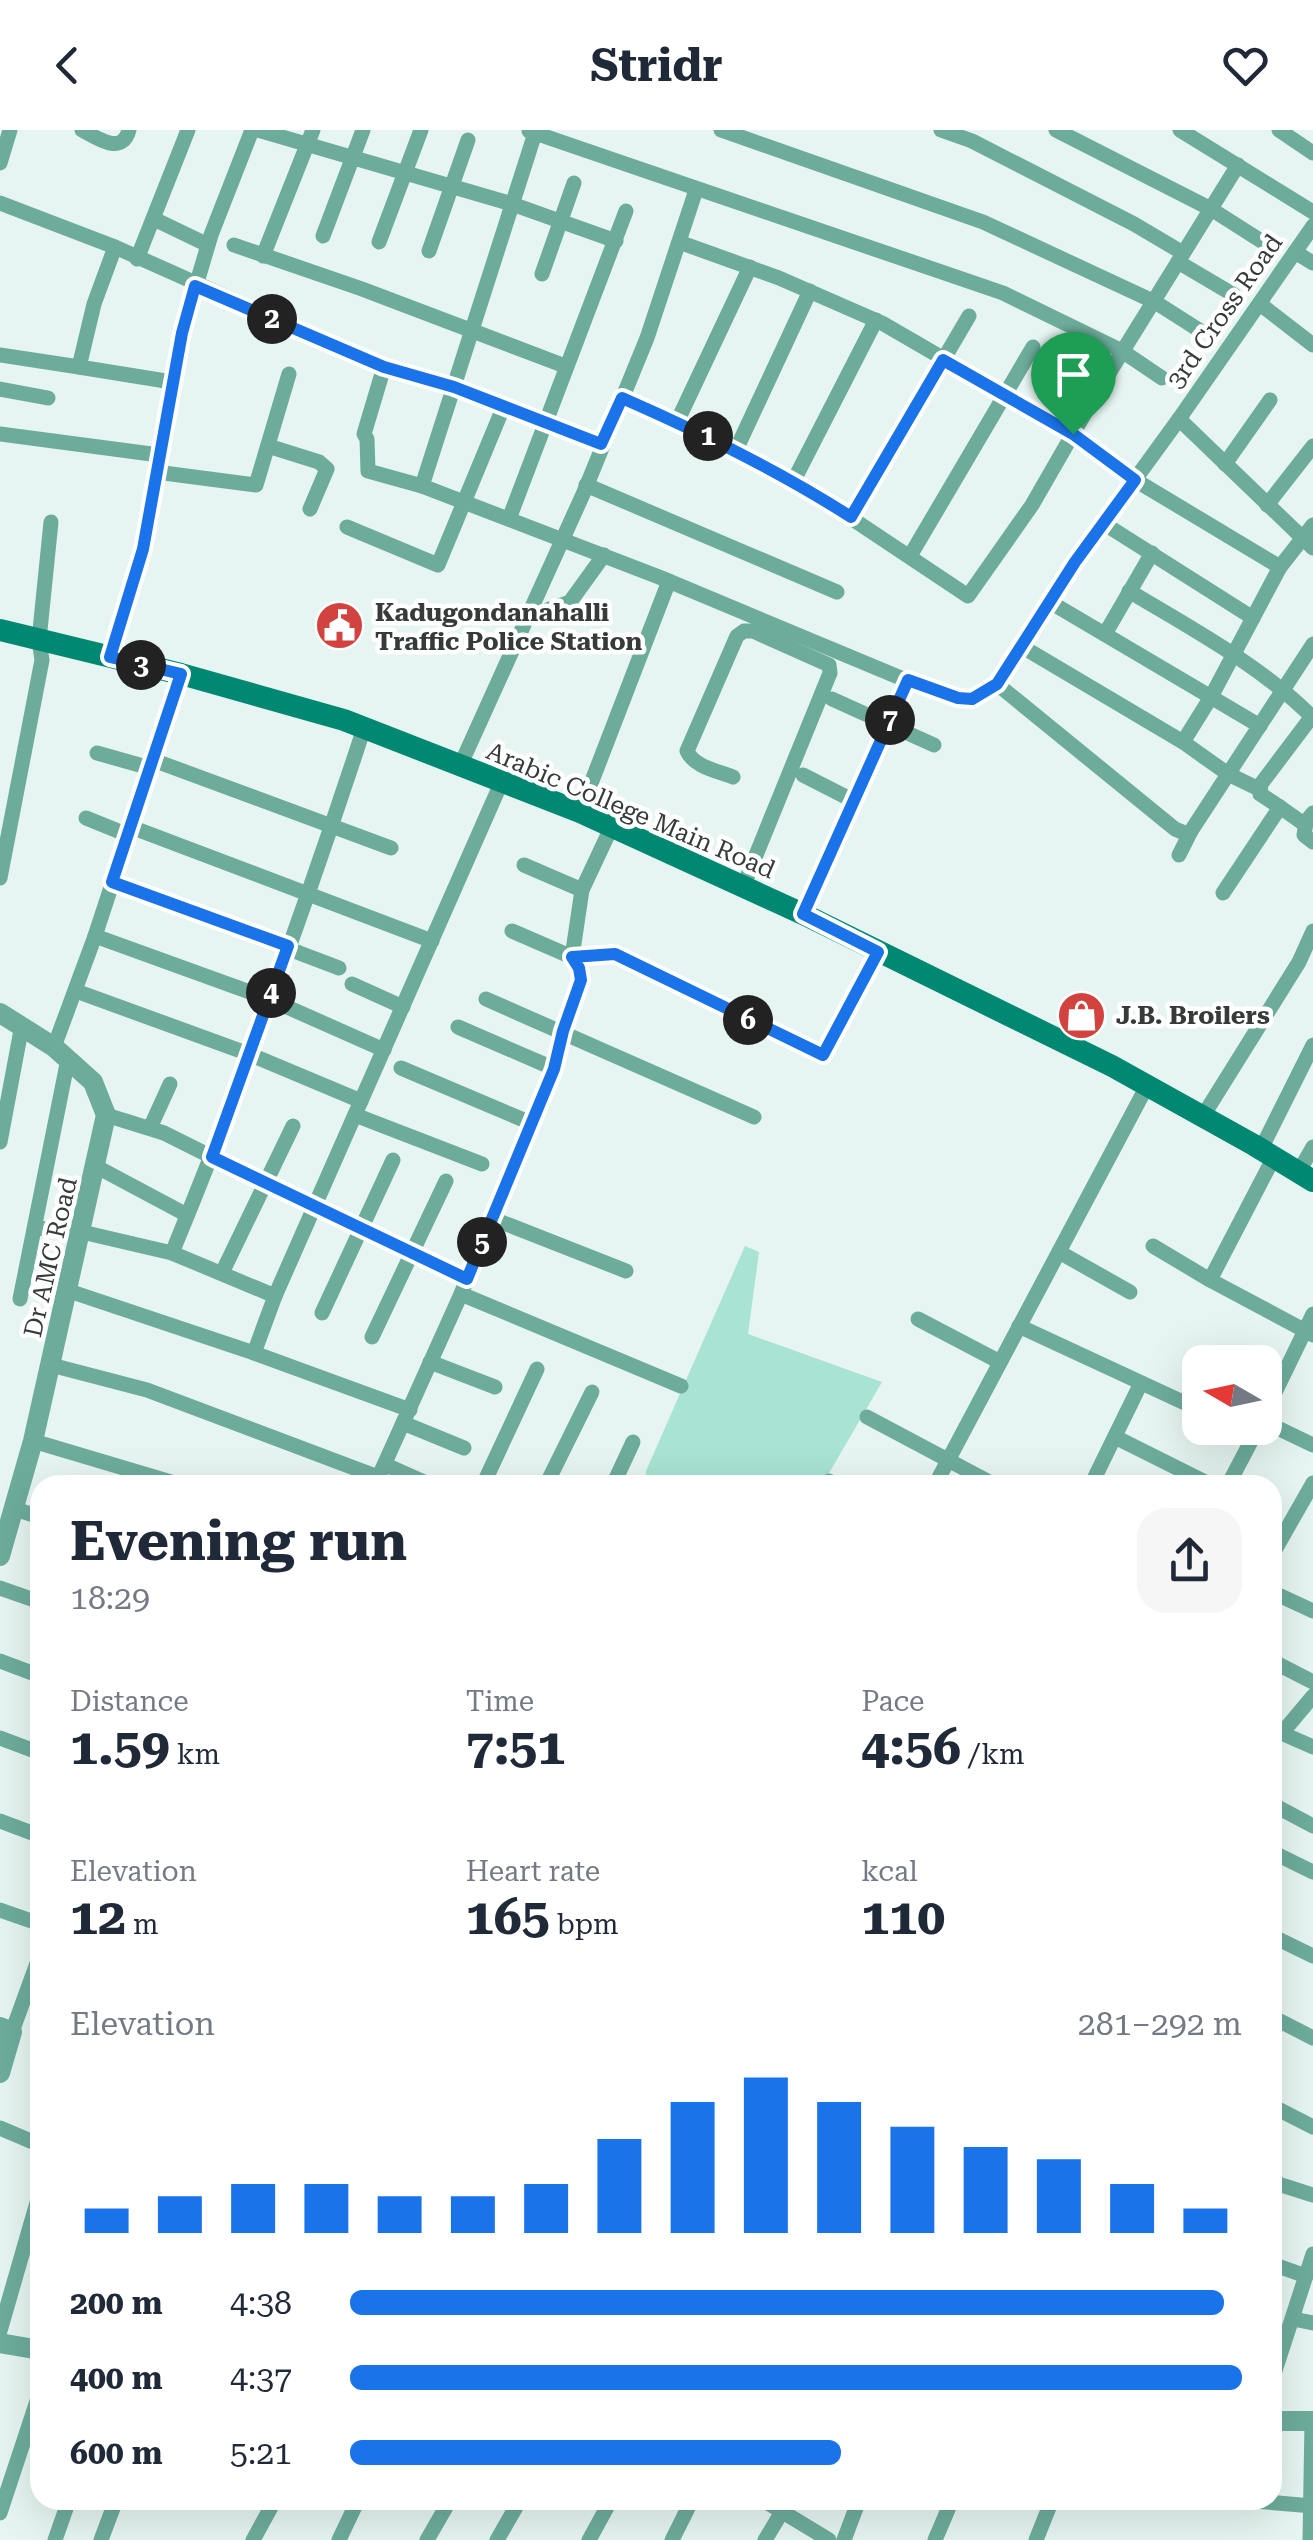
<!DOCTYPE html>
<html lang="en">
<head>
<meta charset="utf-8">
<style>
	:root { --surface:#fff; --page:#f6f6f7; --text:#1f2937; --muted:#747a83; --accent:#1a73e8 }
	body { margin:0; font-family:"Roboto Serif",serif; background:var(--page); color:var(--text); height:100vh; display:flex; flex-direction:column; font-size:38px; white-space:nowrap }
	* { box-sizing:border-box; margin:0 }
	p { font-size:32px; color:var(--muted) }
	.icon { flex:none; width:55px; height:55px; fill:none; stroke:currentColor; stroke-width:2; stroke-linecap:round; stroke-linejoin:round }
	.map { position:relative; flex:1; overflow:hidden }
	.drawer { position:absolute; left:30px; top:1345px; width:1252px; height:1035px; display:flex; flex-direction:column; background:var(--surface); border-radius:30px; box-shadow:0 10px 40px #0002 }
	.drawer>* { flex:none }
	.needle { width:65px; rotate:279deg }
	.fabs { position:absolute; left:1182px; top:1215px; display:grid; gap:20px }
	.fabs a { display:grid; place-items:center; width:100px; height:100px; border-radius:20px; background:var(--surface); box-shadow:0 10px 40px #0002; font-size:50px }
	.pin { position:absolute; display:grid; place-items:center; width:85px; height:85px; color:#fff; margin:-102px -42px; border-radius:50% 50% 50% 0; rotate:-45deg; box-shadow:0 0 10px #0007 }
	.pin .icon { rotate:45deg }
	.km { position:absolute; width:50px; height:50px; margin:-25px; border-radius:50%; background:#222; color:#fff; font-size:28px; line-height:50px; text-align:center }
	.round { display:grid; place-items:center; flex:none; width:105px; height:105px; border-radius:30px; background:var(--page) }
	.overview { display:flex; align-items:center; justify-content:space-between; height:170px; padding:0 40px }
	h1 { font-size:55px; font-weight:700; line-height:75px }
	.metrics { display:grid; grid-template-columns:repeat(3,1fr); gap:15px; height:170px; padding:10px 40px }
	.metrics div { display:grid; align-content:center }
	.metrics b { font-size:50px; font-weight:700 }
	.metrics small { font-size:28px; font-weight:400 }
	.metrics p { font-size:28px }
	.chart { height:280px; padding:20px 40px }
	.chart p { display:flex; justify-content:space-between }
	.chart svg { width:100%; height:180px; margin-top:10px; stroke:var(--accent); stroke-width:6 }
	ul { padding:0 40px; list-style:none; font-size:32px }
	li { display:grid; grid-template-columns:160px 120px 1fr; align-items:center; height:75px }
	li i { height:25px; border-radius:12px; background:var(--accent) }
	header { display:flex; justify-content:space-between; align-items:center; height:130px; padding:0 40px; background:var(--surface); font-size:45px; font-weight:700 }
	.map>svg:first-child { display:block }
	.green { fill:#a8e3d3 }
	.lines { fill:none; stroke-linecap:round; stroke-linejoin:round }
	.minor { stroke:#6dac9b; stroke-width:15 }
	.tertiary { stroke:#6dac9b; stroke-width:20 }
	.secondary { stroke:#008872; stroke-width:22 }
	.route-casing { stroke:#fff; stroke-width:20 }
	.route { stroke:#1a73e8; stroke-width:12 }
	.labels { text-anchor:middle; stroke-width:9; stroke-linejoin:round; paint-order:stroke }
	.street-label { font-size:25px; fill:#363b3a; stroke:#fff }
	.poi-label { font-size:25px; font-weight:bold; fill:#363b3a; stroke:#fff; text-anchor:start }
</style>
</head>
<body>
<header><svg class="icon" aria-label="back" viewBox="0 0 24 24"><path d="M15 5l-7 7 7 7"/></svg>Stridr<svg class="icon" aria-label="heart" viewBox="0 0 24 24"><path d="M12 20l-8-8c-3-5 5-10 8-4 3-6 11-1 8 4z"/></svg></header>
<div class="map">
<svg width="1313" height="2410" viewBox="0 0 1313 2410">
	<rect width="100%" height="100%" fill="#e6f5f1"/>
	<path class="green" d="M745,1116L759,1122L748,1204L882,1252L822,1355H645L646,1341Z"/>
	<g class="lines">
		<g class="minor">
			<path d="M82,0C97,8 122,26 129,0"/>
			<path d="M258,0L512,74L616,111"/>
			<path d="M536,0L422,356L659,447L908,551L958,568L972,569L997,554L1075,432L1179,289"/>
			<path d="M721,0L983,92L1155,172L1199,200"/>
			<path d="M941,0L972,11L1134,94L1183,123"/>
			<path d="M1056,0L1211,79L1266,114"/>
			<path d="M1180,0L1313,82"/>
			<path d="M1279,0L1313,23"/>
			<path d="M529,1L1003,163L1122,221L1162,248"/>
			<path d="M0,33L10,0"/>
			<path d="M0,73L115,117L384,237L454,257L503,278L438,435L347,397"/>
			<path d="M154,89L208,115"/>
			<path d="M1313,96L1179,289L1313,418"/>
			<path d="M323,106L363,0"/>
			<path d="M379,112L421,0"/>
			<path d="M679,112L779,148L882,193L1073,304L1135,350L1280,437L1313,395"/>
			<path d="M234,115L362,159L565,236"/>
			<path d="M115,117L94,174L79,237L172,252"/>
			<path d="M429,121L468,10"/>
			<path d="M1295,122L1313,133"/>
			<path d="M263,126L313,0"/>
			<path d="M137,129L188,0"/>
			<path d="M1178,132L1234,165"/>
			<path d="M542,144L574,53"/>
			<path d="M1260,174L1313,215"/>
			<path d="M0,225L79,237"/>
			<path d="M384,237L364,304L367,309L368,341L422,356"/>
			<path d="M0,259L48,268"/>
			<path d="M622,268L726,314L794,350L968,466L1032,375L1093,269L1238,35"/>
			<path d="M503,278L601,314"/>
			<path d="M677,292L750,137"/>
			<path d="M0,304L159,325"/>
			<path d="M268,316L319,332L327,339L310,379"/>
			<path d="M736,320L810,161"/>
			<path d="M1225,334L1270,270"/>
			<path d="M156,342L256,355L289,244"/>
			<path d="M794,350L876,190"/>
			<path d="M586,355L837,462"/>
			<path d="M1267,375L1313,316"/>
			<path d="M851,387L969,186"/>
			<path d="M509,389L626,81"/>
			<path d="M1103,393L1253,488"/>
			<path d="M910,426L1033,217"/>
			<path d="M1129,461C1192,499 1258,534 1310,585"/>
			<path d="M1050,472L1260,596"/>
			<path d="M549,479L570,472L604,425"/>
			<path d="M1105,504L1152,423"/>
			<path d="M1021,516L1183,612L1228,644L1259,659"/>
			<path d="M110,527L143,419L182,203L211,105L252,0"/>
			<path d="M997,554L1175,699L1187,704L1191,701"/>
			<path d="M832,569L934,615"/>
			<path d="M1183,612L1211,567L1280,437"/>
			<path d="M97,623L150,638"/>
			<path d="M153,630L391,718"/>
			<path d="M460,636L584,362L647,208L696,60"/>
			<path d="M803,645L854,671"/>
			<path d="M733,647C718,641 694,637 687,621L737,506L744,501H753L829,535L830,543L743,757"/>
			<path d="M1280,677L1260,664L1261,654L1313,585"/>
			<path d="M580,682L669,451"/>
			<path d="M86,688L128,705"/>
			<path d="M1306,693L1304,705L1313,712"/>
			<path d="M131,697L432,811"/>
			<path d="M1179,725L1191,701L1313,514"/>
			<path d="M524,735L582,760"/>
			<path d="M0,748L42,530L39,510L51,392"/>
			<path d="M113,752L339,838"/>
			<path d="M1223,763L1280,677L1304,694L1313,683"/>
			<path d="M803,784L908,551"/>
			<path d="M512,801L572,827L615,825L823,925L878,821"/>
			<path d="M95,806L269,869L384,920"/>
			<path d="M352,854L403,877"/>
			<path d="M76,861L249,924L361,971"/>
			<path d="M486,869L754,987"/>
			<path d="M458,897L555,939"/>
			<path d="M54,917L95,806L181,544"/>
			<path d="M401,938L531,993"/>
			<path d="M106,985L164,1003L314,1078L467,1149"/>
			<path d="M355,985L482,1034"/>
			<path d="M1203,986L1299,832L1313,801"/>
			<path d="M150,998L170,954"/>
			<path d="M0,1012L22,895"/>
			<path d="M1261,1019L1313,915"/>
			<path d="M1274,1027L1210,1150L1313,1205"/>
			<path d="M97,1037L187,1085"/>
			<path d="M1298,1043L1313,1017"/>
			<path d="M491,1088L626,1141"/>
			<path d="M36,1098L82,1102L172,1123"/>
			<path d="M1153,1116L1210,1150"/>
			<path d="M1059,1122L1130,1162"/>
			<path d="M222,1143L293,996"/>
			<path d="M69,1161L254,1223L410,1280"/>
			<path d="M461,1164L681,1256"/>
			<path d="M275,1166L172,1123C243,951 306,775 364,598"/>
			<path d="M20,1169L68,929"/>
			<path d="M322,1183L393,1030"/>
			<path d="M918,1189L1000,1232"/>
			<path d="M1019,1196L1200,1280"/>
			<path d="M372,1207L446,1051"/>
			<path d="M254,1223L275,1166L502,651"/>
			<path d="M430,1232L495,1257"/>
			<path d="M51,1235L147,1260L378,1347"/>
			<path d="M1265,1283L1313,1184"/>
			<path d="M867,1287L995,1355"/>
			<path d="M1265,1292L1313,1315"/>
			<path d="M403,1293L464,1318"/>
			<path d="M1115,1307L1211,1355"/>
			<path d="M33,1311L181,1355"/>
			<path d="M386,1335L431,1355"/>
			<path d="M829,1351L836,1355"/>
			<path d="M375,1355L461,1164L555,939L563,901L581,850L579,838L572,827L582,760L612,696"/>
			<path d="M483,1355L537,1239"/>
			<path d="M546,1355L592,1262"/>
			<path d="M613,1355L633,1312"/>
			<path d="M935,1355L1148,954"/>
			<path d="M1091,1355L1141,1253"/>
			<path d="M1228,1355L1258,1298"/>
			<path d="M15,1379L40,1387"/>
			<path d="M1272,1425L1313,1353"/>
			<path d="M0,1458L40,1472"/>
			<path d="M1272,1462L1313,1481"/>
			<path d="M0,1531L40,1546"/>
			<path d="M1272,1531L1313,1552"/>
			<path d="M1272,1599L1313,1617"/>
			<path d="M1282,1603L1313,1566"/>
			<path d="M0,1608L40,1623"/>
			<path d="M1272,1674L1313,1696"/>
			<path d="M0,1691L40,1706"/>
			<path d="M1272,1722L1313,1742"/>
			<path d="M0,1780L40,1794"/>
			<path d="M1272,1806L1313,1826"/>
			<path d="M1272,1887L1313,1908"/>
			<path d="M12,1902L40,1825"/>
			<path d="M1272,1976L1313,1997"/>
			<path d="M0,1998L40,2015"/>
			<path d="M1272,2052L1313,2065"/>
			<path d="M1272,2134L1306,2146"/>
			<path d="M1293,2189L1313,2193"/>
			<path d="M0,2201L40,2062"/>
			<path d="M1272,2250L1313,2124"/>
			<path d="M763,2370L829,2410"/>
			<path d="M1242,2370L1313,2376"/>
			<path d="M0,2383L40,2262"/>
			<path d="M55,2410L69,2370"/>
			<path d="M101,2410L116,2370"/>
			<path d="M253,2410L275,2370"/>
			<path d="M339,2410L358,2370"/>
			<path d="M427,2410L450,2370"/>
			<path d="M497,2410L520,2370"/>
			<path d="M589,2410L611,2370"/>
			<path d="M672,2410L692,2370"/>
			<path d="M765,2410L783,2380"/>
			<path d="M844,2410L859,2370"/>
			<path d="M935,2410L952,2370"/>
			<path d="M1036,2410L1052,2370"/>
			<path d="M1310,2410L1312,2291"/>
		</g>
		<g class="tertiary">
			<path d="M0,883L54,917L93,952L106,985L33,1311L0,1426"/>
			<path d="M0,1897L12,1902L0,1943"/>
			<path d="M0,2213L40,2220"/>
			<path d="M1272,2291H1313"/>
		</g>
		<path class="secondary" d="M0,500L181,544L344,590L580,682L803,784L1112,936L1254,1015L1313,1051"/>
	</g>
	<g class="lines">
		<defs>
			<path id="route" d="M195,156L384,237L454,257L601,314L622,268C702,303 778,340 851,387L943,230L1073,304L1135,350L1075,432L997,554L972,569L958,568L908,550L803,784L878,822L823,925L615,824L572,827L579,838L581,850L563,901L554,939L467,1149L212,1027L288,816L112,752L181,544L110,527L143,419L182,203Z"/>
		</defs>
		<use href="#route" class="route-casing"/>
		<use href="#route" class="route"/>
	</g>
	<defs>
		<symbol id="civic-disc" viewBox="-11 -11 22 22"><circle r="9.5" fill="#d2433f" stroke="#fff"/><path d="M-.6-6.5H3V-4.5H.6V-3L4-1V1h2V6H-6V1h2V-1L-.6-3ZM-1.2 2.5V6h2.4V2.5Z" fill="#fff"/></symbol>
		<symbol id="shop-disc" viewBox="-11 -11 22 22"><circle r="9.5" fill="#d2433f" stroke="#fff"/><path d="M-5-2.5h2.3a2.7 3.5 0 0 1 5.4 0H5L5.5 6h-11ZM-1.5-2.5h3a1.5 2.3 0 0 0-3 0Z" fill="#fff"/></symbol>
	</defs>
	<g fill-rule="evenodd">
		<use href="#civic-disc" x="312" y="468" width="55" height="55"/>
		<use href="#shop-disc" x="1054" y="858" width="55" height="55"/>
	</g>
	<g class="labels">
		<g class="street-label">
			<text transform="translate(1224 181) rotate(-55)" y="9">3rd Cross Road</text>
			<text transform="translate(631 680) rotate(23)" y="9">Arabic College Main Road</text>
			<text transform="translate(50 1127) rotate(-77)" y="9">Dr AMC Road</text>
		</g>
		<g class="poi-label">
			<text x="375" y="491">Kadugondanahalli<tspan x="375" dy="29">Traffic Police Station</tspan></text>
			<text x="1116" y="894">J.B. Broilers</text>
		</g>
	</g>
</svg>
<div class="fabs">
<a><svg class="needle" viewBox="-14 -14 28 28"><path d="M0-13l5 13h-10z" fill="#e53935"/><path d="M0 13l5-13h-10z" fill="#747a83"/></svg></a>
</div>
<div class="pin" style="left:1073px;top:304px;background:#1e9e55"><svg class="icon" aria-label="arrive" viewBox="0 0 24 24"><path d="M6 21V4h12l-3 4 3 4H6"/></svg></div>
<b class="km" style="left:708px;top:306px">1</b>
<b class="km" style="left:272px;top:189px">2</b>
<b class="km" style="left:141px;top:535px">3</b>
<b class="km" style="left:271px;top:863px">4</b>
<b class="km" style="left:482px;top:1112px">5</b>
<b class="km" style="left:748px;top:890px">6</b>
<b class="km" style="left:890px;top:590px">7</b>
<section class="drawer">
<div class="overview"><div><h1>Evening run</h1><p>18:29</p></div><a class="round"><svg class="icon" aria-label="share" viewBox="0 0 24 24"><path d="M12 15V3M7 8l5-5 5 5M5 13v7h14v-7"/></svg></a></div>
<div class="metrics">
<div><p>Distance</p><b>1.59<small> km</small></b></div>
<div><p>Time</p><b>7:51</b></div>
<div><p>Pace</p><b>4:56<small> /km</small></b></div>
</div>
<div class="metrics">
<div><p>Elevation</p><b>12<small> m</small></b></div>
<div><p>Heart rate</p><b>165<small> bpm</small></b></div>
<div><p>kcal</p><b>110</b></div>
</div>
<div class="chart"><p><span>Elevation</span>281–292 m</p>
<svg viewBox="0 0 160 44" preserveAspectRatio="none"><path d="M5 44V38M15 44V35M25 44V32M35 44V32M45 44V35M55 44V35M65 44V32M75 44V21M85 44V12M95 44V6M105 44V12M115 44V18M125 44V23M135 44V26M145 44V32M155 44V38"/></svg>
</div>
<ul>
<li><b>200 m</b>4:38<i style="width:98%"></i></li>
<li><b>400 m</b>4:37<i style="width:100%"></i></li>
<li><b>600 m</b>5:21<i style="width:55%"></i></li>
</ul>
</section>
</div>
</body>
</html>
